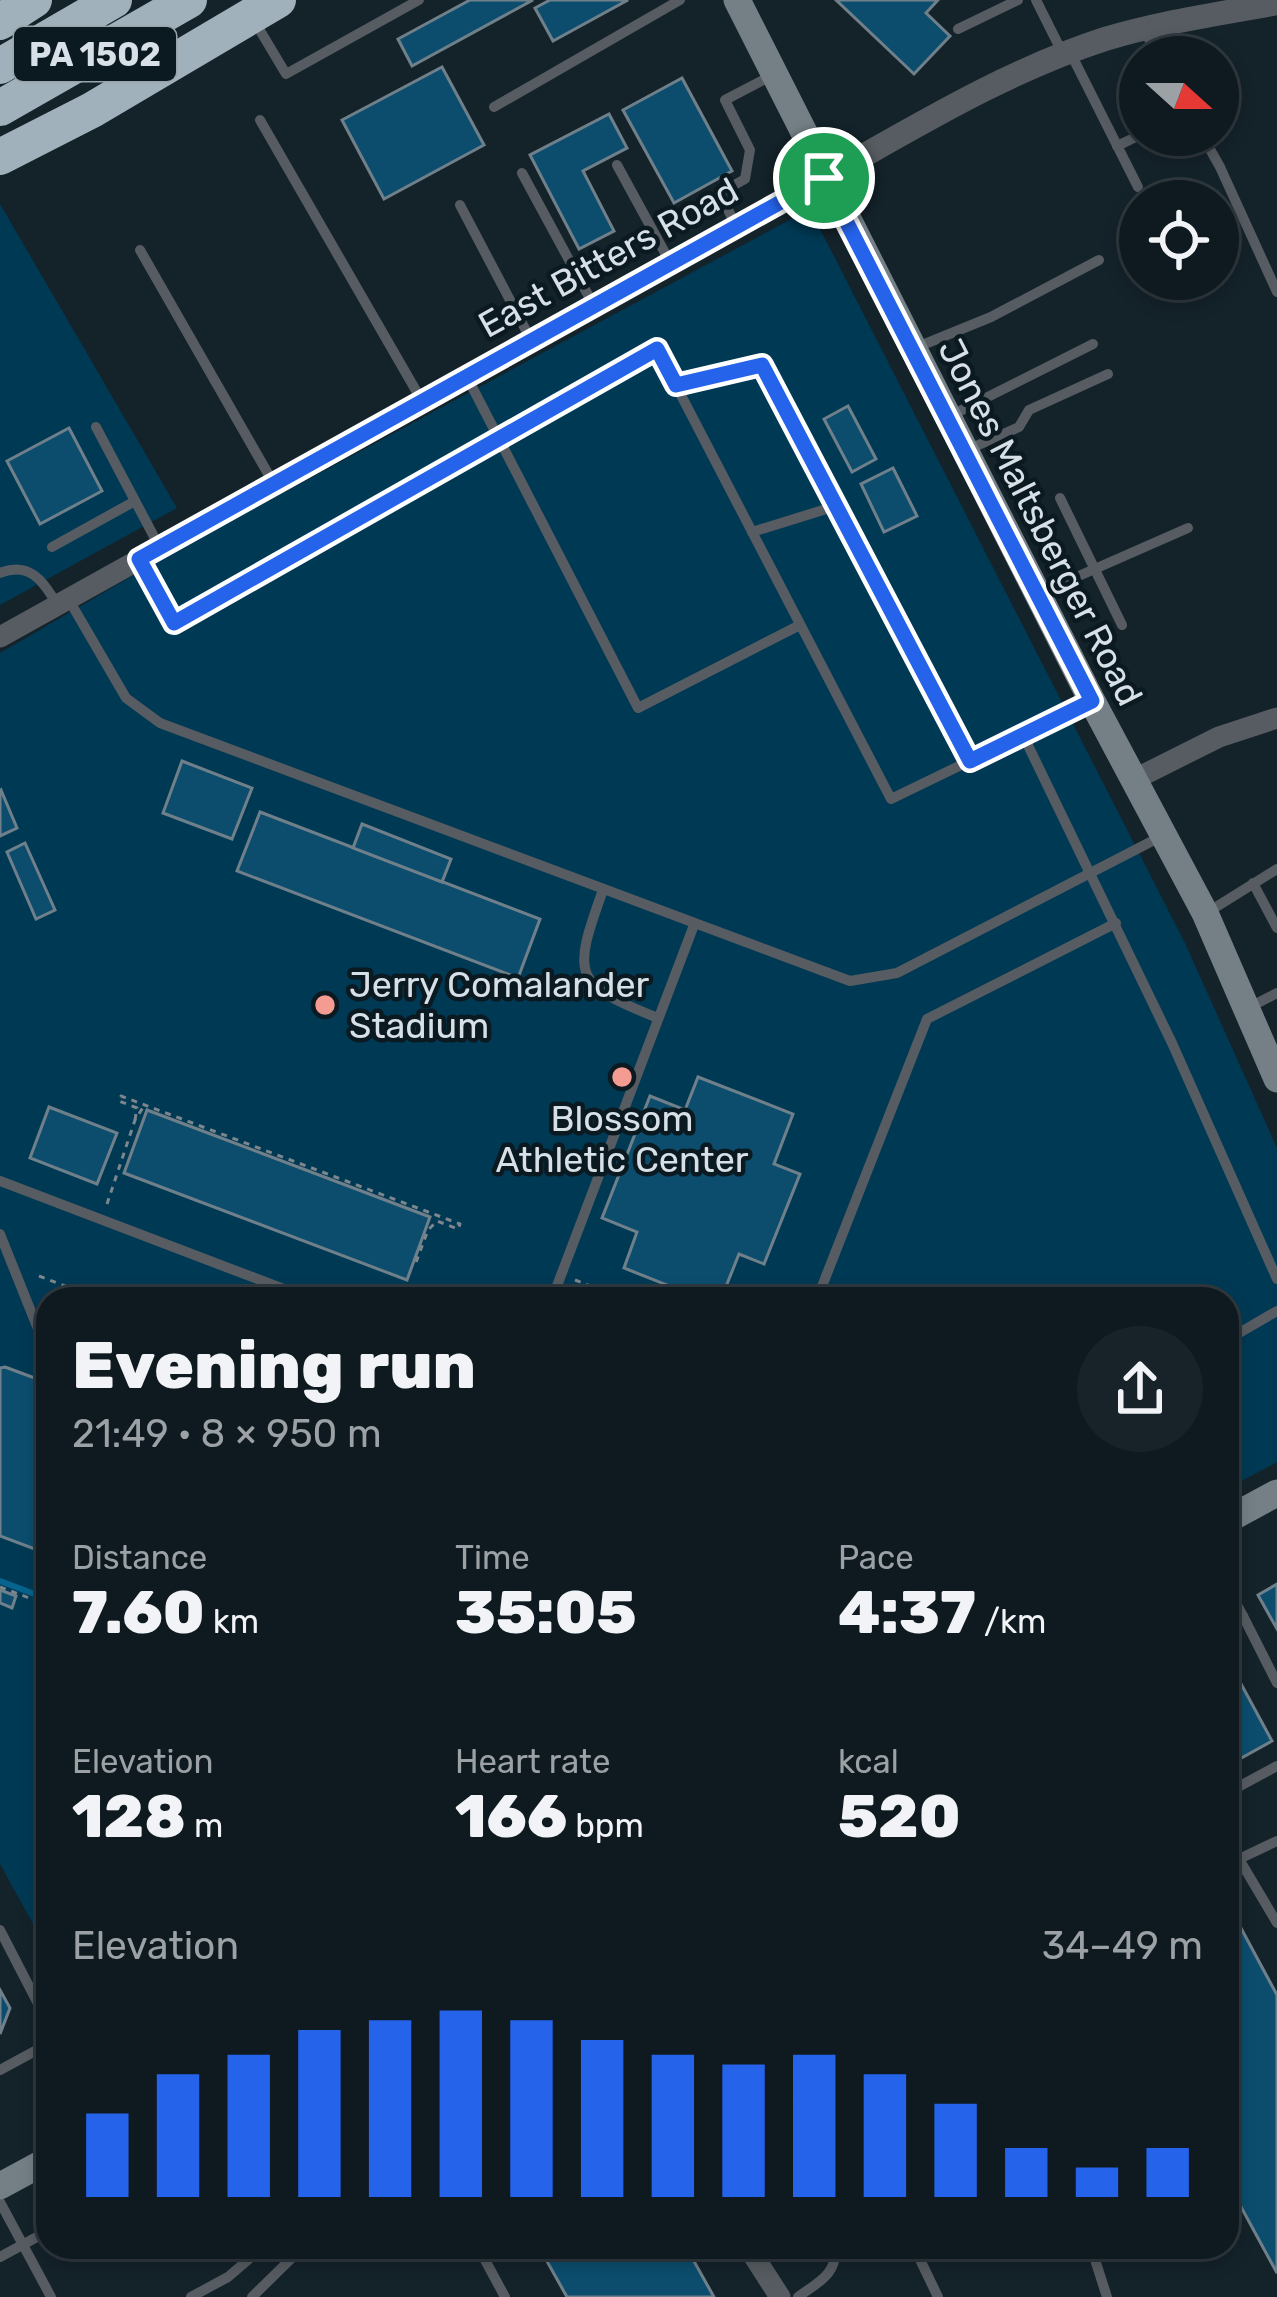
<!DOCTYPE html>
<html lang="en">
<head>
<meta charset="utf-8">
<style>
	:root { --surface:#0f1a20; --page:#182329; --text:#f1f3f6; --muted:#9ba1a5; --line:#2f383e; --accent:#2563eb }
	body { margin:0; font-family:Rubik,sans-serif; background:var(--page); color:var(--text); height:100vh; display:flex; flex-direction:column; font-size:45px; white-space:nowrap }
	* { box-sizing:border-box; margin:0 }
	p { font-size:39px; color:var(--muted) }
	.icon { flex:none; width:66px; height:66px; fill:none; stroke:currentColor; stroke-width:2; stroke-linecap:round; stroke-linejoin:round }
	.map { position:relative; flex:1; overflow:hidden }
	.drawer { position:absolute; left:36px; top:1287px; width:1203px; height:972px; display:flex; flex-direction:column; background:var(--surface); border-radius:36px; box-shadow:0 6px 18px #0003,0 0 0 3px var(--line) }
	.drawer>* { flex:none }
	.needle { width:78px; rotate:111deg }
	.fabs { position:absolute; left:1119px; top:36px; display:grid; gap:24px }
	.fabs a { display:grid; place-items:center; width:120px; height:120px; border-radius:50%; background:var(--surface); box-shadow:0 6px 18px #0003,0 0 0 3px var(--line); font-size:60px }
	.pin { position:absolute; display:grid; place-items:center; width:102px; height:102px; color:#fff; margin:-51px; border:6px solid #fff; border-radius:50%; box-shadow:0 3px 12px #0007 }
	.round { display:grid; place-items:center; flex:none; width:126px; height:126px; border-radius:63px; background:var(--page) }
	.head { display:flex; align-items:center; justify-content:space-between; height:204px; padding:0 36px }
	h1 { font-size:66px; font-weight:800; line-height:90px }
	.figures { display:grid; grid-template-columns:repeat(3,1fr); gap:18px; height:204px; padding:12px 36px }
	.figures div { display:grid; align-content:center }
	.figures b { font-size:60px; font-weight:800 }
	.figures small { font-size:33px; font-weight:400 }
	.figures p { font-size:33px }
	.chart { height:336px; padding:24px 36px }
	.chart p { display:flex; justify-content:space-between }
	.chart svg { width:100%; height:216px; margin-top:12px; stroke:var(--accent); stroke-width:6 }
	.map>svg:first-child { display:block }
	.green { fill:#003954 }
	.lines { fill:none; stroke-linecap:round; stroke-linejoin:round }
	.stream { stroke:#07648e; stroke-width:6 }
	.building { fill:#0c4d6e; stroke:#70808b; stroke-width:3 }
	.path { stroke:#7b878d; stroke-width:3; stroke-dasharray:6 6; stroke-linecap:butt }
	.service { stroke:#565c61; stroke-width:10 }
	.minor { stroke:#565c61; stroke-width:21 }
	.tertiary { stroke:#565c61; stroke-width:24 }
	.secondary { stroke:#747f86; stroke-width:27 }
	.motorway { stroke:#a0b1bc; stroke-width:36 }
	.route-casing { stroke:#fff; stroke-width:24 }
	.route { stroke:#2563eb; stroke-width:15 }
	.poi-dot { fill:#f59c92; stroke:#0b1921; stroke-width:4.5 }
	.labels { text-anchor:middle; stroke-width:9; stroke-linejoin:round; paint-order:stroke }
	.shield { fill:#0b1921; stroke:#9aa4ab; stroke-width:3 }
	.shield-label { font-size:33px; font-weight:bold; fill:#d7e0e6 }
	.street-label { font-size:36px; fill:#d7e0e6; stroke:#0b1921 }
	.poi-label { font-size:36px; fill:#d7e0e6; stroke:#0b1921; text-anchor:start }
</style>
</head>
<body>
<div class="map">
<svg width="1277" height="2297" viewBox="0 0 1277 2297">
	<rect width="100%" height="100%" fill="#14222a"/>
	<g class="green">
		<path d="M0,204L177,508L0,605Z"/>
		<path d="M795,217L817,223L1185,943L1277,1148V1462L1227,1489V1299H48V1951L0,1864V653L175,551Z"/>
	</g>
	<g class="lines">
		<path class="stream" d="M0,1581L48,1599"/>
	</g>
	<g class="building">
		<path d="M470,0H533L412,66L398,39Z"/>
		<path d="M550,0H628L553,41L535,8Z"/>
		<path d="M836,0H938L926,13L950,36L914,74Z"/>
		<path d="M442,67L484,145L384,199L342,120Z"/>
		<path d="M682,78L732,171L674,203L623,110Z"/>
		<path d="M609,114L627,148L583,171L614,231L579,249L530,155Z"/>
		<path d="M848,406L876,459L852,472L824,419Z"/>
		<path d="M69,428L102,491L40,524L7,461Z"/>
		<path d="M893,468L917,516L884,532L861,484Z"/>
		<path d="M182,761L252,788L232,839L163,813Z"/>
		<path d="M1,790L17,828L0,836V791Z"/>
		<path d="M260,812L540,919L518,978L237,871Z"/>
		<path d="M362,824L451,859L442,882L353,848Z"/>
		<path d="M25,843L55,910L36,919L7,852Z"/>
		<path d="M698,1077L793,1114L774,1164L800,1174L764,1264L739,1254L721,1299H702L624,1268L637,1232L602,1218L650,1096L685,1110Z"/>
		<path d="M49,1107L117,1133L97,1184L30,1158Z"/>
		<path d="M147,1110L430,1217L407,1280L124,1173Z"/>
		<path d="M5,1367L48,1383L43,1397L48,1399V1554L0,1536V1368Z"/>
		<path d="M1277,1584V1629L1258,1595Z"/>
		<path d="M0,1590L16,1596L12,1608L0,1603Z"/>
		<path d="M1227,1658L1272,1741L1227,1766Z"/>
		<path d="M1228,1904L1277,1995V2273L1227,2181Z"/>
		<path d="M0,1990L10,2008L0,2034Z"/>
		<path d="M539,2247H686L714,2297H567Z"/>
	</g>
	<g class="lines">
		<g class="path">
			<path d="M135,1120L137,1108L119,1101L121,1096L460,1224L458,1229L437,1221L428,1230L415,1265"/>
			<path d="M107,1204L135,1120L144,1106"/>
			<path d="M39,1276L99,1299"/>
			<path d="M575,1280L595,1288"/>
			<path d="M0,1587L48,1605"/>
		</g>
		<g class="service">
			<path d="M1036,0L1062,52"/>
			<path d="M255,22L286,74L419,0"/>
			<path d="M958,29L1018,0"/>
			<path d="M1144,30L1159,57"/>
			<path d="M1070,52L1138,187"/>
			<path d="M494,107L680,0"/>
			<path d="M260,120L422,401"/>
			<path d="M1202,135L1220,167L1277,292"/>
			<path d="M1117,146L1140,135"/>
			<path d="M617,165L670,262"/>
			<path d="M522,173L594,306"/>
			<path d="M460,205L531,340"/>
			<path d="M736,226L720,193L745,179L750,150L725,100L771,76"/>
			<path d="M140,250L274,484"/>
			<path d="M915,348L991,317L1099,260"/>
			<path d="M467,377L638,708L800,625"/>
			<path d="M676,385L762,365L971,761"/>
			<path d="M950,416L1093,344"/>
			<path d="M96,427L160,548"/>
			<path d="M967,450L1019,427L1029,410L1108,374"/>
			<path d="M1060,498L1122,625"/>
			<path d="M752,532L836,506"/>
			<path d="M52,547L135,501"/>
			<path d="M140,560L174,623L657,349L891,799L1089,703"/>
			<path d="M0,573C29,561 44,581 57,605"/>
			<path d="M1040,593L1188,528"/>
			<path d="M69,600L126,698L160,723L850,981L897,973L1162,836"/>
			<path d="M1023,735L1172,1043L1277,1279"/>
			<path d="M1253,883L1277,928"/>
			<path d="M603,890C572,976 572,984 658,1018"/>
			<path d="M1208,912L1277,869"/>
			<path d="M1248,1008L1277,993"/>
			<path d="M0,1181L310,1299"/>
			<path d="M0,1234L48,1354"/>
			<path d="M552,1299L694,925"/>
			<path d="M817,1299L927,1019L1116,923"/>
			<path d="M1227,1340L1277,1311"/>
			<path d="M1227,1587L1243,1616L1227,1626"/>
			<path d="M1243,1616L1277,1683"/>
			<path d="M1227,1793L1277,1766"/>
			<path d="M1239,1859L1277,1841"/>
			<path d="M1227,1866L1239,1859L1277,1923"/>
			<path d="M0,1930L48,2023"/>
			<path d="M0,2070L48,2044"/>
			<path d="M0,2202L51,2297"/>
			<path d="M478,2247L505,2297"/>
			<path d="M914,2247L938,2297"/>
			<path d="M1091,2247L1107,2297"/>
			<path d="M0,2257L48,2231"/>
			<path d="M191,2297L228,2277L263,2247"/>
			<path d="M252,2297L303,2247"/>
			<path d="M798,2297C817,2283 838,2274 835,2247"/>
		</g>
		<g class="minor">
			<path d="M0,637L824,178"/>
			<path d="M1133,780L1219,737L1277,718"/>
			<path d="M748,2247L780,2297"/>
		</g>
		<path class="tertiary" d="M824,178C915,127 1006,71 1105,39C1161,22 1220,14 1277,3"/>
		<g class="secondary">
			<path d="M737,0L1092,701L1205,913L1277,1079"/>
			<path d="M1227,1520L1277,1493"/>
			<path d="M0,2186L48,2160"/>
		</g>
		<g class="motorway">
			<path d="M0,22L34,0"/>
			<path d="M0,66L114,0"/>
			<path d="M0,108L189,0"/>
			<path d="M0,157L92,110L278,0"/>
		</g>
	</g>
	<g class="lines">
		<defs>
			<path id="route" d="M824,178L1092,701L970,761L762,365L676,385L657,349L174,623L139,559Z"/>
		</defs>
		<use href="#route" class="route-casing"/>
		<use href="#route" class="route"/>
	</g>
	<g class="poi-dot">
		<circle cx="325" cy="1005" r="12"/>
		<circle cx="622" cy="1077" r="12"/>
	</g>
	<g class="labels">
		<rect class="shield" x="14" y="27" width="162" height="54" rx="9"/>
		<g class="shield-label">
			<text x="95" y="66">PA 1502</text>
		</g>
		<g class="street-label">
			<text transform="translate(608 257) rotate(-29)" y="13">East Bitters Road</text>
			<text transform="translate(1041 522) rotate(63)" y="13">Jones Maltsberger Road</text>
		</g>
		<g class="poi-label">
			<text x="349" y="997">Jerry Comalander<tspan x="349" dy="41">Stadium</tspan></text>
			<text x="622" y="1131" text-anchor="middle">Blossom<tspan x="622" dy="41">Athletic Center</tspan></text>
		</g>
	</g>
</svg>
<div class="fabs">
<a><svg class="needle" viewBox="-14 -14 28 28"><path d="M0-13l5 13h-10z" fill="#e53935"/><path d="M0 13l5-13h-10z" fill="#9ba1a5"/></svg></a>
<a><svg class="icon" aria-label="locate" viewBox="0 0 24 24"><circle cx="12" cy="12" r="6"/><path d="M12 2v4M12 18v4M2 12h4M18 12h4"/></svg></a>
</div>
<div class="pin" style="left:824px;top:178px;background:#1e9e55"><svg class="icon" aria-label="arrive" viewBox="0 0 24 24"><path d="M6 21V4h12l-3 4 3 4H6"/></svg></div>
<section class="drawer">
<div class="head"><div><h1>Evening run</h1><p>21:49 · 8 × 950 m</p></div><a class="round"><svg class="icon" aria-label="share" viewBox="0 0 24 24"><path d="M12 15V3M7 8l5-5 5 5M5 13v7h14v-7"/></svg></a></div>
<div class="figures">
<div><p>Distance</p><b>7.60<small> km</small></b></div>
<div><p>Time</p><b>35:05</b></div>
<div><p>Pace</p><b>4:37<small> /km</small></b></div>
</div>
<div class="figures">
<div><p>Elevation</p><b>128<small> m</small></b></div>
<div><p>Heart rate</p><b>166<small> bpm</small></b></div>
<div><p>kcal</p><b>520</b></div>
</div>
<div class="chart"><p><span>Elevation</span>34–49 m</p>
<svg viewBox="0 0 160 44" preserveAspectRatio="none"><path d="M5 44V27M15 44V19M25 44V15M35 44V10M45 44V8M55 44V6M65 44V8M75 44V12M85 44V15M95 44V17M105 44V15M115 44V19M125 44V25M135 44V34M145 44V38M155 44V34"/></svg>
</div>
</section>
</div>
</body>
</html>
